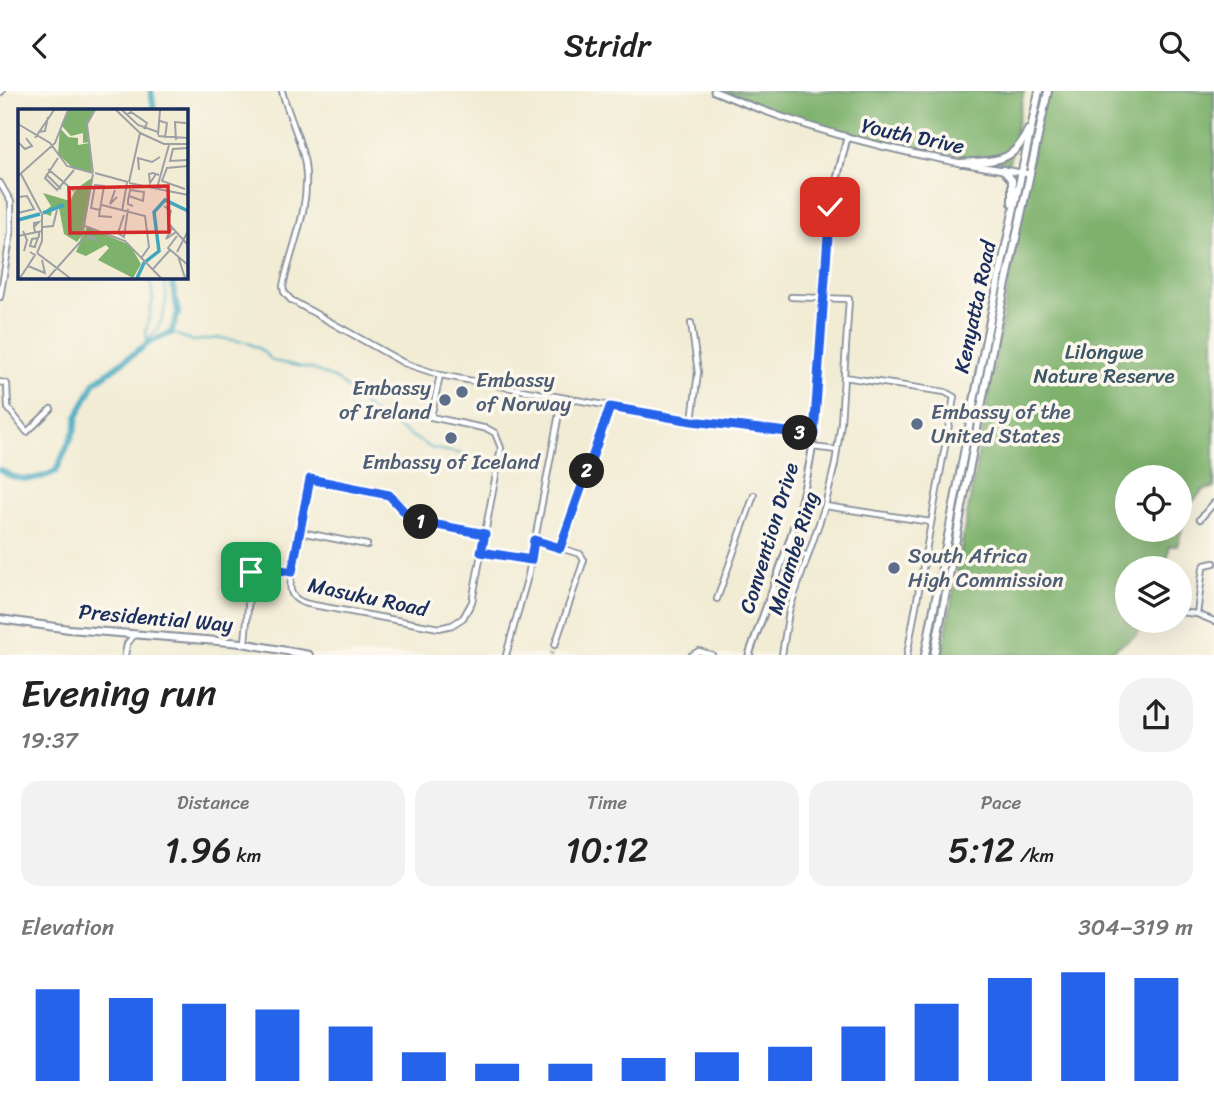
<!DOCTYPE html>
<html lang="en">
<head>
<meta charset="utf-8">
<style>
	:root { --surface:#fff; --page:#f2f2f2; --text:#222; --muted:#767676; --accent:#2563eb }
	body { margin:0; font-family:Sriracha,sans-serif; background:var(--page); color:var(--text); height:100vh; display:flex; flex-direction:column; font-size:26px; white-space:nowrap }
	* { box-sizing:border-box; margin:0 }
	p { font-size:23px; color:var(--muted) }
	.icon { flex:none; width:38px; height:38px; fill:none; stroke:currentColor; stroke-width:2; stroke-linecap:round; stroke-linejoin:round }
	.map { position:relative; height:564px; overflow:hidden }
	.details { display:flex; flex-direction:column; background:var(--surface); flex:1 }
	.details>* { flex:none }
	.tools { position:absolute; left:1115px; top:374px; display:grid; gap:14px }
	.tools a { display:grid; place-items:center; width:77px; height:77px; border-radius:50%; background:var(--surface); box-shadow:0 7px 28px #0002; font-size:35px }
	.pin { position:absolute; display:grid; place-items:center; width:60px; height:60px; color:#fff; margin:-30px; border-radius:14px; box-shadow:0 4px 10px #0006 }
	.km { position:absolute; width:35px; height:35px; margin:-18px; border-radius:50%; background:#222; color:#fff; font-size:19px; line-height:35px; text-align:center }
	.round { display:grid; place-items:center; flex:none; width:74px; height:74px; border-radius:28px; background:var(--page) }
	.overview { display:flex; align-items:center; justify-content:space-between; height:119px; padding:0 21px }
	h1 { font-size:38px; font-weight:600; line-height:52px }
	.metrics { display:grid; grid-template-columns:repeat(3,1fr); gap:10px; height:119px; padding:7px 21px }
	.metrics div { display:grid; align-content:center; border-radius:18px; background:var(--page); text-align:center }
	.metrics b { font-size:35px; font-weight:600 }
	.metrics small { font-size:19px; font-weight:400 }
	.metrics p { font-size:19px }
	.chart { height:196px; padding:14px 21px }
	.chart p { display:flex; justify-content:space-between }
	.chart svg { width:100%; height:126px; margin-top:7px; stroke:var(--accent); stroke-width:6 }
	header { display:flex; justify-content:space-between; align-items:center; height:91px; padding:0 21px; background:var(--surface); font-size:32px; font-weight:600 }
	.map>svg:first-child { display:block }
	.forest { fill:#7db16c; stroke:#4c7065; stroke-width:2; fill-rule:evenodd }
	.lines { fill:none; stroke-linecap:round; stroke-linejoin:round }
	.stream { stroke:#3fa8bf; stroke-width:2 }
	.river { stroke:#3fa8bf; stroke-width:6 }
	.minor-tunnel { stroke:#c7c6bc; stroke-width:4.5; stroke-dasharray:4.5 2; stroke-linecap:butt }
	.minor-casing { stroke:#868e99; stroke-width:8 }
	.tertiary-casing { stroke:#868e99; stroke-width:9 }
	.secondary-casing { stroke:#868e99; stroke-width:10 }
	.minor { stroke:#fff; stroke-width:4.5 }
	.tertiary { stroke:#fff; stroke-width:5 }
	.secondary { stroke:#fff; stroke-width:6 }
	.route-casing { stroke:#fff; stroke-width:14 }
	.route { stroke:#2563eb; stroke-width:9 }
	.service-dot { fill:#5c6f8a; stroke:#fbf7ec; stroke-width:2.5 }
	.labels { text-anchor:middle; stroke-width:7; stroke-linejoin:round; paint-order:stroke }
	.street-label { font-size:21px; fill:#1b2f5e; stroke:#fbf7ec }
	.park-label { font-size:21px; fill:#3b5766; stroke:#fbf7ec }
	.service-label { font-size:21px; fill:#4e5e75; stroke:#fbf7ec; text-anchor:start }
	.inset-river { fill:none; stroke:#3fa8bf; stroke-width:3.5 }
	.inset-road { fill:none; stroke:#9ca0a5; stroke-width:2 }
	.view { fill:#d62828; fill-opacity:0.15; stroke:#d62828; stroke-width:3.5 }
	.inset-edge { fill:none; stroke:#1b2f5e; stroke-width:3.5 }
</style>
</head>
<body>
<header><svg class="icon" aria-label="back" viewBox="0 0 24 24"><path d="M15 5l-7 7 7 7"/></svg>Stridr<svg class="icon" aria-label="search" viewBox="0 0 24 24"><circle cx="10" cy="10" r="6"/><path d="M15 15l6 6"/></svg></header>
<div class="map">
<svg width="1214" height="564" viewBox="0 0 1214 564">
	<rect width="100%" height="100%" fill="#fbf7ec"/>
	<filter id="ink" filterUnits="userSpaceOnUse"><feTurbulence type="fractalNoise" baseFrequency=".0143" numOctaves="2"/><feDisplacementMap in="SourceGraphic" scale="14" xChannelSelector="R" yChannelSelector="G"/><feConvolveMatrix kernelMatrix="1 2 1 2 8 2 1 2 1" color-interpolation-filters="sRGB"/></filter>
	<filter id="wash" filterUnits="userSpaceOnUse"><feTurbulence type="fractalNoise" baseFrequency=".00686" numOctaves="4" result="noise"/><feDisplacementMap in="SourceGraphic" scale="28" xChannelSelector="R" yChannelSelector="G"/><feGaussianBlur stdDeviation="1.57" result="paint"/><feColorMatrix in="noise" values="0 0 0 0 0 0 0 0 0 0 0 0 0 0 0 0 0 1.4 0 .05"/><feComposite in="paint" operator="in"/></filter>
	<g filter="url(#wash)">
		<rect width="100%" height="100%" fill="#f2ecd4"/>
		<g class="forest">
			<path d="M725,0H1024L1009,72C912,58 816,41 725,0Z"/>
			<path d="M1043,0H1214V397L1203,399L1189,415L1177,455H1169L1168,467L1161,478H1127V530H1144L1136,544L1105,564H942ZM1127,387H1180V439H1127Z"/>
		</g>
		<g class="lines">
			<g class="stream">
				<path d="M171,242L194,250L219,247L246,251L260,258L273,270L312,278L338,289L369,319L431,357L493,369"/>
				<path d="M147,248C165,236 170,205 163,186"/>
				<path d="M147,253L146,239L153,208L150,186"/>
			</g>
			<g class="river">
				<path d="M151,0L154,19"/>
				<path d="M0,379C20,392 36,390 56,380L75,338L77,326L95,291L150,251L171,242L178,222L171,186"/>
			</g>
		</g>
	</g>
	<g filter="url(#ink)">
		<g class="lines">
			<path class="minor-tunnel" d="M551,564L555,554"/>
			<defs>
				<g id="minor">
					<path d="M282,0C288,24 301,48 305,73C311,116 292,154 283,195L284,201L291,209L404,272L440,284L692,330L814,344"/>
					<path d="M0,2L2,0"/>
					<path d="M0,92L11,111V142L0,206"/>
					<path d="M691,232L698,281L692,330"/>
					<path d="M440,284L431,326L488,338L495,342L501,357L472,511L463,527L452,534L439,537L308,513C300,511 293,508 291,500C287,487 306,406 310,388L386,403L396,409L412,429L485,443"/>
					<path d="M844,286L945,301L954,306L907,564"/>
					<path d="M0,291L7,293L8,317L27,341L51,318"/>
					<path d="M812,356L837,359"/>
					<path d="M825,415L931,431"/>
					<path d="M1200,428L1214,412"/>
					<path d="M300,441L367,454"/>
					<path d="M534,449L580,463L584,469L555,554"/>
					<path d="M560,457L610,316"/>
					<path d="M787,458L808,465"/>
					<path d="M481,461L531,469"/>
					<path d="M717,508L754,404"/>
					<path d="M1180,521L1197,523L1214,530"/>
					<path d="M1197,523L1203,477L1205,474L1214,472"/>
					<path d="M245,552L251,481L259,475L292,481"/>
					<path d="M125,564L127,553L134,544"/>
					<path d="M506,564L528,485L562,307"/>
					<path d="M692,564L699,560L712,564"/>
					<path d="M782,564L789,520L825,415L835,373L841,332L849,208L791,206"/>
				</g>
				<g id="tertiary">
					<path d="M714,0C815,43 921,68 1030,83"/>
					<path d="M749,564C774,492 805,420 814,344L826,147L830,116L847,47"/>
				</g>
				<g id="secondary">
					<path d="M961,72C993,69 1013,74 1028,39"/>
					<path d="M1003,79L1012,89V112"/>
					<path d="M0,528L69,538L242,552L309,564"/>
					<path d="M925,564L986,248L1039,0"/>
					<path d="M934,564L995,243L1048,0"/>
				</g>
			</defs>
			<use href="#minor" class="minor-casing"/>
			<use href="#tertiary" class="tertiary-casing"/>
			<use href="#secondary" class="secondary-casing"/>
			<use href="#minor" class="minor"/>
			<use href="#tertiary" class="tertiary"/>
			<use href="#secondary" class="secondary"/>
		</g>
	</g>
	<g class="lines" filter="url(#ink)">
		<defs>
			<path id="route" d="M251,481L259,475L292,481L310,388L389,404L410,427L416,430L485,443L481,461L531,469L534,449L560,457L610,316L692,330L814,344L830,116"/>
		</defs>
		<use href="#route" class="route-casing"/>
		<use href="#route" class="route"/>
	</g>
	<g class="service-dot">
		<circle cx="462" cy="301" r="7"/>
		<circle cx="445" cy="309" r="7"/>
		<circle cx="917" cy="333" r="7"/>
		<circle cx="451" cy="347" r="7"/>
		<circle cx="894" cy="477" r="7"/>
	</g>
	<g class="labels">
		<g class="street-label">
			<text transform="translate(913 45) rotate(12)" y="7">Youth Drive</text>
			<text transform="translate(975 216) rotate(-78)" y="7">Kenyatta Road</text>
			<text transform="translate(769 447) rotate(-73)" y="7">Convention Drive</text>
			<text transform="translate(793 462) rotate(-73)" y="7">Malambe Ring</text>
			<text transform="translate(368 506) rotate(12)" y="7">Masuku Road</text>
			<text transform="translate(156 527) rotate(5)" y="7">Presidential Way</text>
		</g>
		<g class="park-label">
			<text x="1104" y="268">Lilongwe<tspan x="1104" dy="24">Nature Reserve</tspan></text>
		</g>
		<g class="service-label">
			<text x="476" y="296">Embassy<tspan x="476" dy="24">of Norway</tspan></text>
			<text x="431" y="304" text-anchor="end">Embassy<tspan x="431" dy="24">of Ireland</tspan></text>
			<text x="931" y="328">Embassy of the<tspan x="931" dy="24">United States</tspan></text>
			<text x="451" y="378" text-anchor="middle">Embassy of Iceland</text>
			<text x="908" y="472">South Africa<tspan x="908" dy="24">High Commission</tspan></text>
		</g>
	</g>
	<g transform="translate(18 18)">
		<rect width="170" height="170" fill="#f2ecd4"/>
		<path d="M50,1H76L69,14L71,33L65,34V24L53,27L43,16ZM42,19L50,28L60,29V36L71,34L74,63L56,60L40,45ZM75,68L66,123L59,133L46,125L41,99L34,100L33,107L25,104L33,97L25,84L52,92L58,80ZM69,118L112,136L123,155L115,169L80,151L91,139L88,136L68,147L58,143Z" fill="#7db16c"/>
		<path class="inset-river" d="M25,104L46,96M0,111L22,105M119,169L126,154L141,142L136,103L147,91L170,102"/>
		<path class="inset-road" d="M98,1L122,24L111,73M104,1L120,16L140,23M108,6L113,3L129,14L126,20M142,12L149,14L147,29M0,15L32,34L49,57L75,64M20,23L27,22L30,8M122,24L146,35H170M140,26L142,1M140,27L170,29M17,29L36,1M158,31L157,13L168,14M0,33L7,40L14,37L8,29M170,39L155,40L152,52L170,51M40,49L27,69L39,81L56,61M30,60L56,82M121,61L120,49L134,53L142,48M75,64L69,15L77,1M77,64L110,73M3,65L24,105V132L19,144M28,65L43,80M138,65L132,74L131,65L135,64L141,66M0,67L37,34L50,1M111,74L170,86M139,79L151,36M167,80L144,72L149,59L170,57M97,81L92,95L99,88M111,87L125,92L126,83L112,81V82L111,86V87L110,91V95L115,97M0,88L9,87L16,100L0,104M84,96L127,107L131,138L124,148M146,97L153,102L150,114L170,136M82,101L73,99L77,76L86,77L81,107L94,108M104,102L109,74M106,106L100,124L106,128L110,100M67,117L107,132L143,169M16,118L21,113L16,114V118L17,123M25,118L35,117L39,101M154,119L148,130L158,123M5,122L9,131L6,142M0,127L24,122M159,127L150,139L170,156M20,129L14,130L12,137L17,138V137L20,129L21,127V122M70,132L71,127L79,132L73,127M159,143L170,122M19,144L52,169M160,147L167,169M10,157L27,164L24,151M134,161L152,141M2,169L17,146L12,143M30,169L63,132L75,65"/>
		<path class="view" d="M150,77L151,123L52,124L51,79Z"/>
		<rect width="170" height="170" class="inset-edge"/>
	</g>
</svg>
<div class="tools">
<a><svg class="icon" aria-label="locate" viewBox="0 0 24 24"><circle cx="12" cy="12" r="6"/><path d="M12 2v4M12 18v4M2 12h4M18 12h4"/></svg></a>
<a><svg class="icon" aria-label="layers" viewBox="0 0 24 24"><path d="M12 4l9 5-9 5-9-5zM3 14l9 5 9-5"/></svg></a>
</div>
<div class="pin" style="left:251px;top:481px;background:#1e9e55"><svg class="icon" aria-label="arrive" viewBox="0 0 24 24"><path d="M6 21V4h12l-3 4 3 4H6"/></svg></div>
<div class="pin" style="left:830px;top:116px;background:#d93025"><svg class="icon" aria-label="check" viewBox="0 0 24 24"><path d="M5 12l5 5 9-10"/></svg></div>
<b class="km" style="left:421px;top:431px">1</b>
<b class="km" style="left:587px;top:380px">2</b>
<b class="km" style="left:800px;top:342px">3</b>
</div>
<section class="details">
<div class="overview"><div><h1>Evening run</h1><p>19:37</p></div><a class="round"><svg class="icon" aria-label="share" viewBox="0 0 24 24"><path d="M12 15V3M7 8l5-5 5 5M5 13v7h14v-7"/></svg></a></div>
<div class="metrics">
<div><p>Distance</p><b>1.96<small> km</small></b></div>
<div><p>Time</p><b>10:12</b></div>
<div><p>Pace</p><b>5:12<small> /km</small></b></div>
</div>
<div class="chart"><p><span>Elevation</span>304–319 m</p>
<svg viewBox="0 0 160 44" preserveAspectRatio="none"><path d="M5 44V12M15 44V15M25 44V17M35 44V19M45 44V25M55 44V34M65 44V38M75 44V38M85 44V36M95 44V34M105 44V32M115 44V25M125 44V17M135 44V8M145 44V6M155 44V8"/></svg>
</div>
</section>
</body>
</html>
